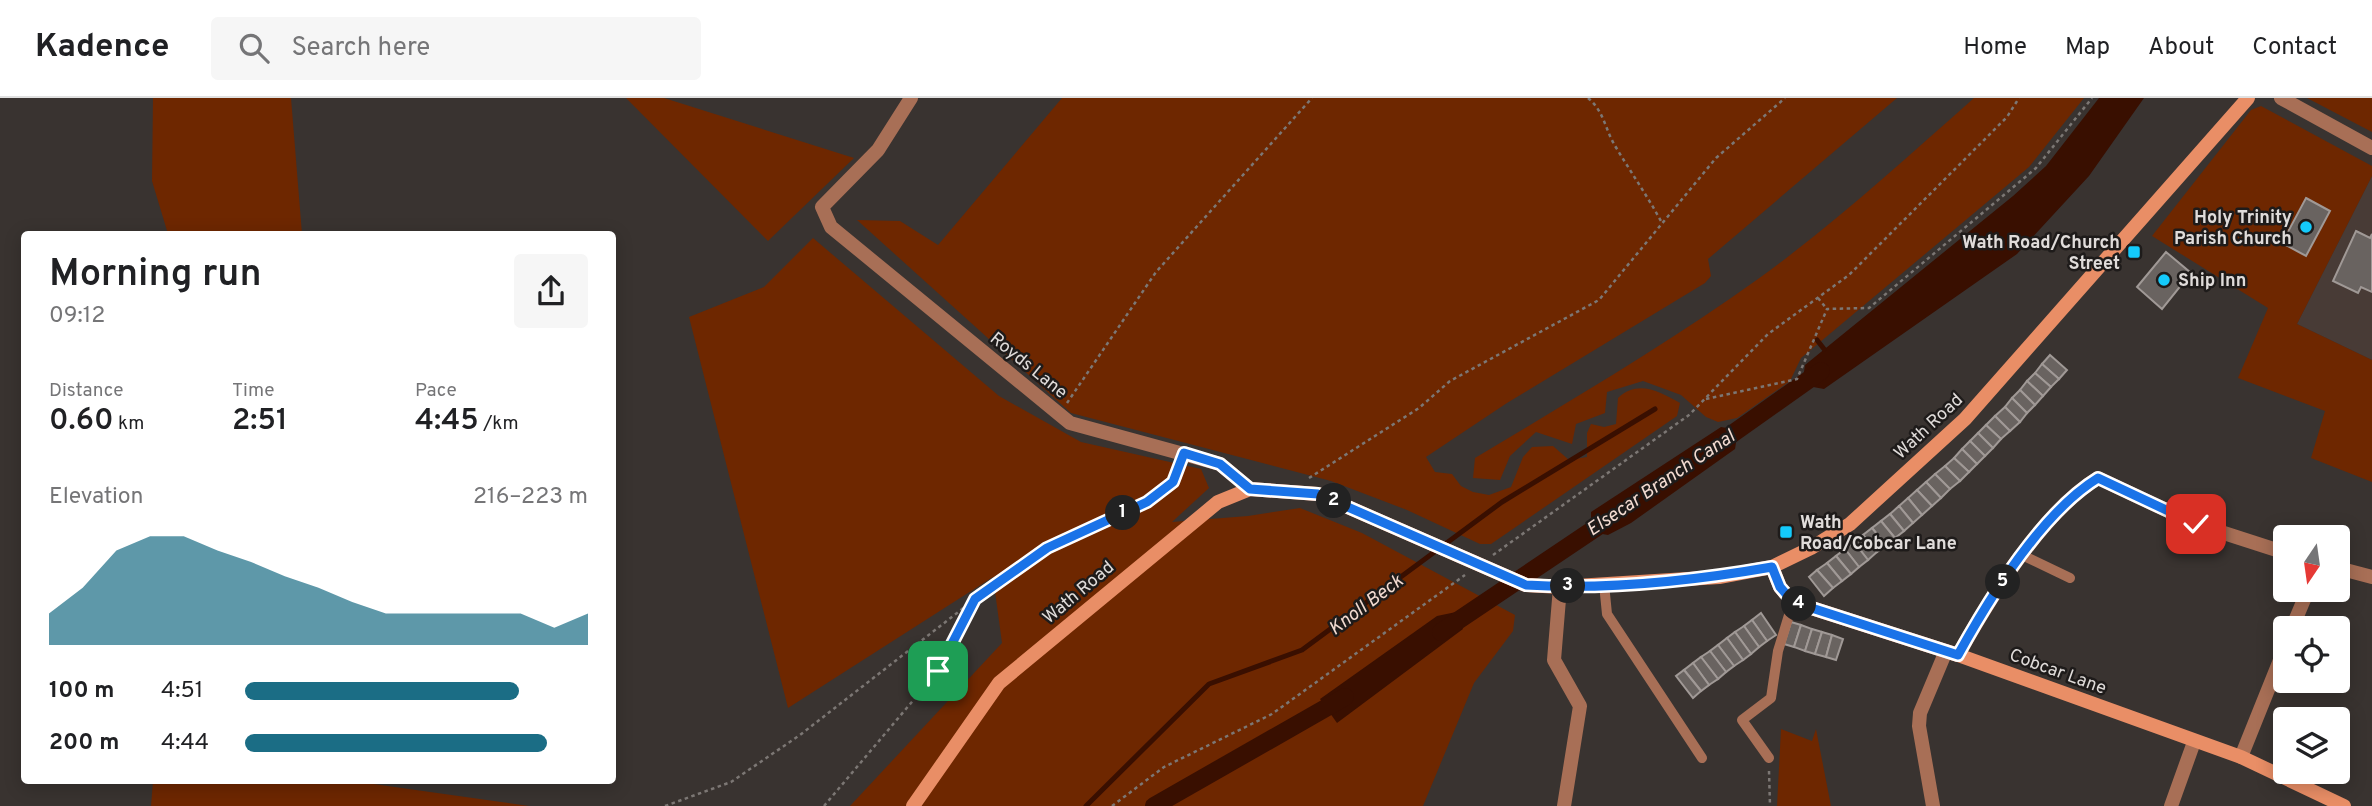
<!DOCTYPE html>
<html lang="en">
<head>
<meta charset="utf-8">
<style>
	:root { --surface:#fff; --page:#f6f6f6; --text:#202124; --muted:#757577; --line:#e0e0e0; --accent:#1b6d85 }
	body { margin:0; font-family:Overpass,sans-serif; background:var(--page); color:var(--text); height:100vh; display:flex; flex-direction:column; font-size:26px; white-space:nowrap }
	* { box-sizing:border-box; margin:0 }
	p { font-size:23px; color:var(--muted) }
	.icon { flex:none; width:38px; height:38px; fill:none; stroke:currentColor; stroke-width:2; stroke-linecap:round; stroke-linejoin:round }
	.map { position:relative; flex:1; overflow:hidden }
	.drawer { position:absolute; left:21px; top:133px; width:595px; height:553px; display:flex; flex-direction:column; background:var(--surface); border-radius:7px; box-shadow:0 4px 18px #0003 }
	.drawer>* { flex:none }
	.needle { width:46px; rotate:193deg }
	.buttons { position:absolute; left:2273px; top:427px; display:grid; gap:14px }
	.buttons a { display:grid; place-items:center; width:77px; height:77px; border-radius:7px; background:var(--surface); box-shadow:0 4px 18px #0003; font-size:35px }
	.pin { position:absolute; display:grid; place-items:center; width:60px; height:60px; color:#fff; margin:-30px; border-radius:14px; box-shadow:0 4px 10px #0006 }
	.km { position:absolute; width:35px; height:35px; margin:-18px; border-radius:50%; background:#222; color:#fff; font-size:19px; line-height:35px; text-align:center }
	.round { display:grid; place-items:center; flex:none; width:74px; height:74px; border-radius:7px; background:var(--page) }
	.summary { display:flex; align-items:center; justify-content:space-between; height:119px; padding:0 28px }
	h1 { font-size:38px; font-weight:600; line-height:52px }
	.stats { display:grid; grid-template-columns:repeat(3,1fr); gap:10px; height:119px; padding:7px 28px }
	.stats div { display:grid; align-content:center }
	.stats b { font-size:30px; font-weight:600 }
	.stats small { font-size:19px; font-weight:400 }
	.stats p { font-size:19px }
	.chart { height:196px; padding:14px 28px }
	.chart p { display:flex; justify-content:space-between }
	.chart svg { width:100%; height:126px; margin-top:7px; fill:var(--accent); opacity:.7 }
	ul { padding:0 28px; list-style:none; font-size:23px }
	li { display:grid; grid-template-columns:112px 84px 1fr; align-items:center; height:52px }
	li i { height:18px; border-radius:9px; background:var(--accent) }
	header { display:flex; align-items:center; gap:42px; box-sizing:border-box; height:98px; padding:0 35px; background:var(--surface); border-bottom:2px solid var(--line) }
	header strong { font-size:33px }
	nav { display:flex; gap:38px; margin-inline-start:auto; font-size:24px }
	.search { width:490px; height:63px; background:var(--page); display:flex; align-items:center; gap:18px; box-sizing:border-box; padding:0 24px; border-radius:7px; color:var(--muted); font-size:26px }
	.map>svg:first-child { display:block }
	.built { fill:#483b36 }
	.green { fill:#6e2700 }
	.water { fill:#390f00 }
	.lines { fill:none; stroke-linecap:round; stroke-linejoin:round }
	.stream { stroke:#390f00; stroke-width:5 }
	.canal { stroke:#390f00; stroke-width:18 }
	.building { fill:#696360; stroke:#a09996; stroke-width:2 }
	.path { stroke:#7c7774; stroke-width:2.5; stroke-dasharray:3.5 3.5; stroke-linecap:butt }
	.lane { stroke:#a86f56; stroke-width:10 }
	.street { stroke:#a86f56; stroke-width:14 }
	.secondary { stroke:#e98e66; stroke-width:14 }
	.route-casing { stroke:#fff; stroke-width:14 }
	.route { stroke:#1a73e8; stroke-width:9 }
	.poi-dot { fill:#14cafb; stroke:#1e1b1a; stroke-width:2.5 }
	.labels { text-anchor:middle; stroke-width:5; stroke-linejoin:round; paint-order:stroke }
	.poi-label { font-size:18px; font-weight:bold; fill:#e0dcda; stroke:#1e1b1a; text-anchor:end }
	.street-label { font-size:18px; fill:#e0dcda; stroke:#1e1b1a }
	.water-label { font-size:19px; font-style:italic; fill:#f3dbd1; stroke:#1e1b1a }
</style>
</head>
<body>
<header>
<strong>Kadence</strong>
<div class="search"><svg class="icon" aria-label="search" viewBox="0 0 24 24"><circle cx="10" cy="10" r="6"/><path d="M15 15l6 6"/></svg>Search here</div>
<nav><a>Home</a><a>Map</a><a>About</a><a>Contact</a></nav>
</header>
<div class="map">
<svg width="2372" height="708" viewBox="0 0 2372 708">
	<rect width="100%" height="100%" fill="#393330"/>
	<path class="built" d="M2372,78V262L2297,226Z"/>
	<g class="green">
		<path d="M153,0H291L302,136H168L152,83Z"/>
		<path d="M626,0H664L854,60L768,143Z"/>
		<path d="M1062,0H1897L1708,161L1711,178L1705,185L1507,305L1426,359L1435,374L1452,376L1461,388L1473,394L1489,397L1511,389L1523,359L1532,349L1553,348L1569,362L1587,359V335L1591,326L1604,329L1616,326L1618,300C1638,281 1660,294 1680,305L1677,318L1491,446H1480L1407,412L1331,383L1071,315L857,122L900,123L938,147Z"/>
		<path d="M1974,0H2084L2029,69L1801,260L1790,283L1737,320L1718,324L1706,319L1681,297L1643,283L1607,294L1605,315L1576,326L1572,346L1536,334L1510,358L1500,382L1473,380L1475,360C1570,303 1667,246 1758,181C1834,126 1904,62 1974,0Z"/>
		<path d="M2307,0H2372V34Z"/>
		<path d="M2261,8L2372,68V78L2297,226L2372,262V384L2311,360L2325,313L2238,280L2268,210L2152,138L2251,12Z"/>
		<path d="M813,140L999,298L1081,344L1201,371L1209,390L1172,424L1248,418L1300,410L1362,435L1515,517L1513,533L1474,585L1423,708H850L1002,545L993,479L788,610L689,219L764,189Z"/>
		<path d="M1781,631L1812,643L1816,631L1831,708H1777Z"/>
		<path d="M153,683L345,682L529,708H151Z"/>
	</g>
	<g class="water">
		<path d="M2099,0H2144L2089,78L2017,156L1824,291L1802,287L1805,267L2013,98L2046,68Z"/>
		<path d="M1721,329L1738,332L1735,351L1631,425L1608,437L1591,434V414Z"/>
		<path d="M1456,514L1463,531L1337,625L1320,601L1437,518Z"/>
	</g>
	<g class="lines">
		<g class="stream">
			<path d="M1817,242L1824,251"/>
			<path d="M1086,708L1209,586L1302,552L1502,404L1655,311"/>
		</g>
		<g class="canal">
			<path d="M1718,346L1821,273"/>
			<path d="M1441,534L1609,421"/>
			<path d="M1154,708L1345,599"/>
		</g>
	</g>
	<g class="building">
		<path d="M2306,100L2330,113L2306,158L2282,145Z"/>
		<path d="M2356,133L2370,140L2372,136V194L2361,189L2358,195L2333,183Z"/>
		<path d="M2166,154L2191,175L2162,211L2137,189Z"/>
		<path d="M2050,257L2067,272L2059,281L2042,266Z"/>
		<path d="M2042,266L2059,281L2051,289L2035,275Z"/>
		<path d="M2035,275L2051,289L2043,298L2027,283Z"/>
		<path d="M2027,283L2043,298L2035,307L2020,292Z"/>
		<path d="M2020,292L2035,307L2027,315L2012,300Z"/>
		<path d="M2012,300L2027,315L2020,324L2005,309Z"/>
		<path d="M2005,309L2020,324L2010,333L1995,318Z"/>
		<path d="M1995,318L2010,333L2001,341L1986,327Z"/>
		<path d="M1986,327L2001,341L1993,350L1978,335Z"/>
		<path d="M1978,335L1993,350L1985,358L1970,343Z"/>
		<path d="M1970,343L1985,358L1977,366L1962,351Z"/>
		<path d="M1962,351L1977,366L1969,374L1954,360Z"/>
		<path d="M1954,360L1969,374L1960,383L1945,368Z"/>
		<path d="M1945,368L1960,383L1950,391L1935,376Z"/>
		<path d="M1935,376L1950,391L1941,400L1926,384Z"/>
		<path d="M1926,384L1941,400L1932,408L1917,392Z"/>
		<path d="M1917,392L1932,408L1922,417L1908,400Z"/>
		<path d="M1908,400L1922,417L1913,425L1899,408Z"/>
		<path d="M1899,408L1913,425L1904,433L1890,416Z"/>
		<path d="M1890,416L1904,433L1895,440L1881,423Z"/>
		<path d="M1881,423L1895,440L1886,447L1872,430Z"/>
		<path d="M1872,430L1886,447L1877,454L1863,437Z"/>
		<path d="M1863,437L1877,454L1868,462L1854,444Z"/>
		<path d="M1854,444L1868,462L1859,469L1845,451Z"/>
		<path d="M1845,451L1859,469L1851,476L1836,458Z"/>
		<path d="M1836,458L1851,476L1842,483L1827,465Z"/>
		<path d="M1827,465L1842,483L1833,490L1817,472Z"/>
		<path d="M1817,472L1833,490L1824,498L1809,479Z"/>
		<path d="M1761,515L1776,537L1767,543L1752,522Z"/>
		<path d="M1752,522L1767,543L1759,549L1744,528Z"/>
		<path d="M1791,524L1801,527L1794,549L1784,546Z"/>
		<path d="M1801,527L1812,531L1805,553L1794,549Z"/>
		<path d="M1744,528L1759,549L1751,556L1735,534Z"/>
		<path d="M1812,531L1822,534L1815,556L1805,553Z"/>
		<path d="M1735,534L1751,556L1743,562L1727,540Z"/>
		<path d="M1822,534L1832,537L1826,559L1815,556Z"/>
		<path d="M1832,537L1843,541L1836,562L1826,559Z"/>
		<path d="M1727,540L1743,562L1734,568L1718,547Z"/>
		<path d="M1718,547L1734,568L1726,574L1710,553Z"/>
		<path d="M1710,553L1726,574L1718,581L1701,559Z"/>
		<path d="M1701,559L1718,581L1709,587L1693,565Z"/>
		<path d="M1693,565L1709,587L1701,593L1684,572Z"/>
		<path d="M1684,572L1701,593L1693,600L1676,578Z"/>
	</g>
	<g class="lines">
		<g class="path">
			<path d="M1588,0C1605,14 1605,33 1617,51C1632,76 1648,99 1662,125"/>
			<path d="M1818,200L1827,211"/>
			<path d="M1706,301L1797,281L1827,211L1869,210L2036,70L2092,0"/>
			<path d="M1067,305L1156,174L1312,0"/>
			<path d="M1309,380L1419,310L1450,283L1599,202L1716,60L1785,0"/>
			<path d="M1493,457L1689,317L1768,236L1849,177L2007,19L2019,0"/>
			<path d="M1769,673L1770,708"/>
			<path d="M665,708L731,684L800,637L975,501L1047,450L1147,404L1173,384L1178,371"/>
			<path d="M824,708L938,573L974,504"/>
			<path d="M1112,708L1164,669L1272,616L1465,477"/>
		</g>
		<g class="lane">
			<path d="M2022,457L2070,480"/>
			<path d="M1604,486L1607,516L1702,660"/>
			<path d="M1769,660L1742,622L1771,600L1778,553L1793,504"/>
		</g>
		<g class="street">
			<path d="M911,0L878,52L822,109L831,129L1070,325L1220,366L1250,391"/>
			<path d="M2281,0L2372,50"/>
			<path d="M2338,470L2372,479"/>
			<path d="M1560,489L1554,562L1580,608L1564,708"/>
			<path d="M2292,530L2308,492"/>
			<path d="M1958,557C1990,500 2042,414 2098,380L2196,426L2286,455"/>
			<path d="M2241,659L2286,547"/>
			<path d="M1933,708L1919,628L1920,615L1946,553"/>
			<path d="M2171,708L2194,644"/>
		</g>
		<g class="secondary">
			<path d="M1772,469L1780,489L1793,504L1958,557L2241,659L2344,708"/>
			<path d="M913,708L999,585L1218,404L1250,391L1318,396L1526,487L1560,489L1719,479L1772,469L1811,450L1850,426L1965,321L2248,0"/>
		</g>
	</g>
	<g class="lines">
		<defs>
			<path id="route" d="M938,573L975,501L1047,450L1147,404L1173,384L1184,355L1220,366L1250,391L1318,396L1526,487C1607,492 1692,483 1772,469L1780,489L1793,504L1958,557C1990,499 2041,415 2098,380L2196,426"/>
		</defs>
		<use href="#route" class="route-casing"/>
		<use href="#route" class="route"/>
	</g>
	<g class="poi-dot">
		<circle cx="2306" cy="129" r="7"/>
		<rect x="2127" y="147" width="14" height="14" rx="3.5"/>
		<circle cx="2164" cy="182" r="7"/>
		<rect x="1779" y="427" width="14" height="14" rx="3.5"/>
	</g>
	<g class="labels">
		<g class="poi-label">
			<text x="2292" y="125">Holy Trinity<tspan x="2292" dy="21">Parish Church</tspan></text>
			<text x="2120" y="150">Wath Road/Church<tspan x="2120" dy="21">Street</tspan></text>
			<text x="2178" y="188" text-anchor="start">Ship Inn</text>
			<text x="1800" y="430" text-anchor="start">Wath<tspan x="1800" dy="21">Road/Cobcar Lane</tspan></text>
		</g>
		<g class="street-label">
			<text transform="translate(1029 267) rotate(39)" y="6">Royds Lane</text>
			<text transform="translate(1928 328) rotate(-43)" y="6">Wath Road</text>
			<text transform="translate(1078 494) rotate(-40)" y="6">Wath Road</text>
			<text transform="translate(2058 573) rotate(20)" y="6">Cobcar Lane</text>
		</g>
		<g class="water-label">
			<text transform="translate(1660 384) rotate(-34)" y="7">Elsecar Branch Canal</text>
			<text transform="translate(1365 506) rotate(-37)" y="7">Knoll Beck</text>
		</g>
	</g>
</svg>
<div class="buttons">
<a><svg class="needle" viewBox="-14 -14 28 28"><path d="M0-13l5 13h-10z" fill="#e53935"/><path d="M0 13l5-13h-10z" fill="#757577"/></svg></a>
<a><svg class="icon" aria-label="locate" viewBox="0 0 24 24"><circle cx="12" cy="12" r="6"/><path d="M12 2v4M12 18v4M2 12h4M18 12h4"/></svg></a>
<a><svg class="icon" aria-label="layers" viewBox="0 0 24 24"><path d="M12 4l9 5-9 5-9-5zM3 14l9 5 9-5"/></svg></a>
</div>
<div class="pin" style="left:938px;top:573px;background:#1e9e55"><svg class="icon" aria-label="arrive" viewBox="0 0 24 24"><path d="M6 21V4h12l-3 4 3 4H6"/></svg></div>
<div class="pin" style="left:2196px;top:426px;background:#d93025"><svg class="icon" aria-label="check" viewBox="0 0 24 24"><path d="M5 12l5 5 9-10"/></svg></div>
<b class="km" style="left:1123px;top:415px">1</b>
<b class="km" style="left:1334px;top:403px">2</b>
<b class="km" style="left:1568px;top:488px">3</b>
<b class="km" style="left:1799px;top:506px">4</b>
<b class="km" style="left:2003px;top:484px">5</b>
<section class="drawer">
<div class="summary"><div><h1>Morning run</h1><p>09:12</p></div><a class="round"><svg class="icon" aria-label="share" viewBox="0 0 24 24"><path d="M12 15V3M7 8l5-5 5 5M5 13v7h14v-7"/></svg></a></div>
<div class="stats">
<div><p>Distance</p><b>0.60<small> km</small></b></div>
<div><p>Time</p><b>2:51</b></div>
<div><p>Pace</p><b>4:45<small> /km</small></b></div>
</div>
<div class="chart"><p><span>Elevation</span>216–223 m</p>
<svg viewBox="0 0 160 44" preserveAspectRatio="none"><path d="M0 44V33L10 24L20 11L30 6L40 6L50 11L60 15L70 20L80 24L90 29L100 33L110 33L120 33L130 33L140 33L150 38L160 33V44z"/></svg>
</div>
<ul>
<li><b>100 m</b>4:51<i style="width:80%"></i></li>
<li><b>200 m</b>4:44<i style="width:88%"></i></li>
</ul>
</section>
</div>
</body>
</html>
